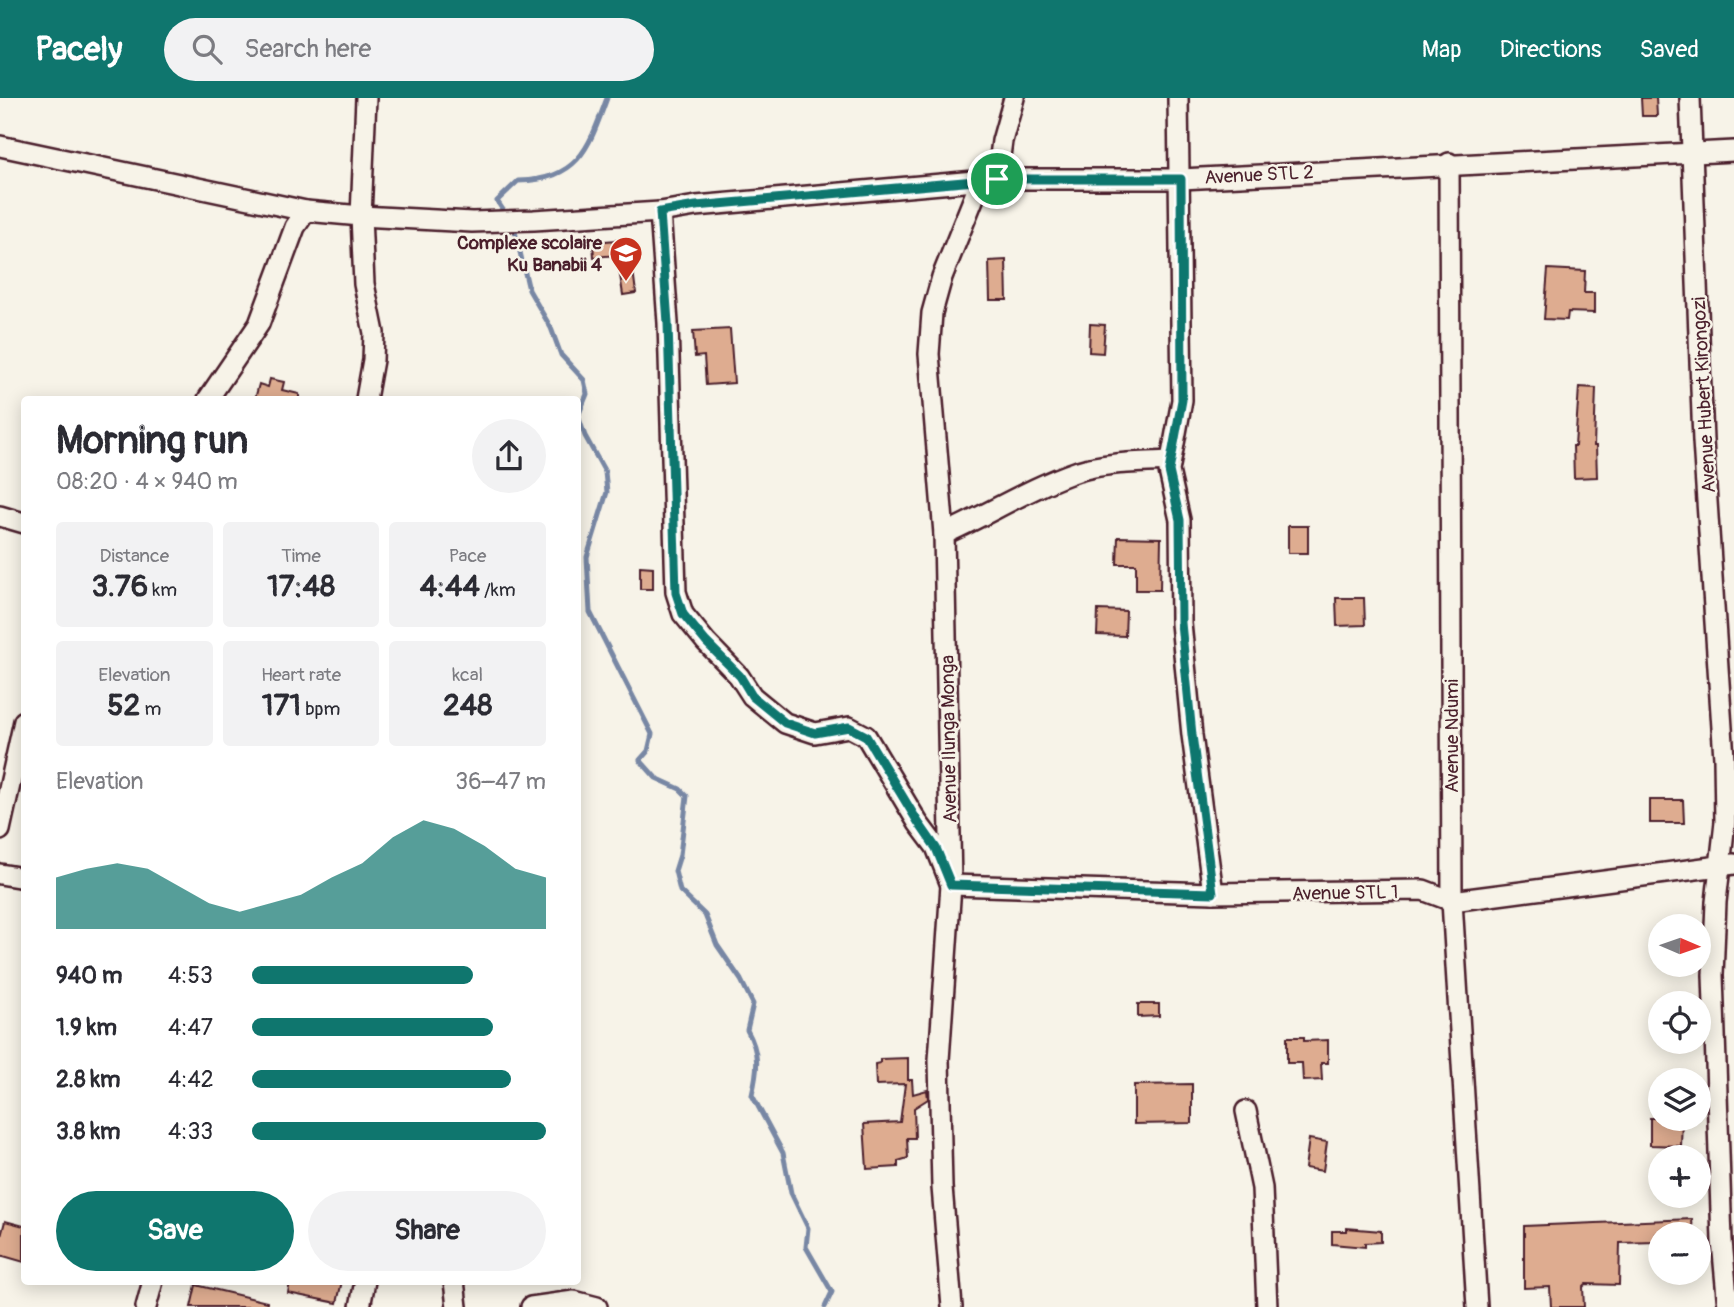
<!DOCTYPE html>
<html lang="en">
<head>
<meta charset="utf-8">
<style>
	:root { --surface:#fff; --page:#f2f2f3; --text:#2b2b33; --muted:#7c7c81; --accent:#0f766e }
	body { margin:0; font-family:Pangolin,sans-serif; background:var(--page); color:var(--text); height:100vh; display:flex; flex-direction:column; font-size:26px; white-space:nowrap }
	* { box-sizing:border-box; margin:0 }
	p { font-size:23px; color:var(--muted) }
	.icon { flex:none; width:38px; height:38px; fill:none; stroke:currentColor; stroke-width:2; stroke-linecap:round; stroke-linejoin:round }
	.map { position:relative; flex:1; overflow:hidden }
	.sheet { position:absolute; left:21px; top:298px; width:560px; height:889px; display:flex; flex-direction:column; background:var(--surface); border-radius:7px; box-shadow:0 4px 18px #0003 }
	.sheet>* { flex:none }
	.needle { width:46px; rotate:92deg }
	.tools { position:absolute; left:1648px; top:816px; display:grid; gap:14px }
	.tools a { display:grid; place-items:center; width:63px; height:63px; border-radius:50%; background:var(--surface); box-shadow:0 4px 18px #0003; font-size:35px }
	.pin { position:absolute; display:grid; place-items:center; width:60px; height:60px; color:#fff; margin:-30px; border:4px solid #fff; border-radius:50%; box-shadow:0 2px 7px #0007 }
	.round { display:grid; place-items:center; flex:none; width:74px; height:74px; border-radius:37px; background:var(--page) }
	.overview { display:flex; align-items:center; justify-content:space-between; height:119px; padding:0 35px }
	h1 { font-size:38px; font-weight:800; line-height:52px }
	.metrics { display:grid; grid-template-columns:repeat(3,1fr); gap:10px; height:119px; padding:7px 35px }
	.metrics div { display:grid; align-content:center; border-radius:7px; background:var(--page); text-align:center }
	.metrics b { font-size:30px; font-weight:800 }
	.metrics small { font-size:19px; font-weight:400 }
	.metrics p { font-size:19px }
	.chart { height:196px; padding:14px 35px }
	.chart p { display:flex; justify-content:space-between }
	.chart svg { width:100%; height:126px; margin-top:7px; fill:var(--accent); opacity:.7 }
	.button { display:flex; gap:14px; margin-top:auto; padding:14px 35px }
	.button a { flex:1; height:80px; border-radius:42px; background:var(--accent); color:#fff; font-size:28px; font-weight:800; line-height:80px; text-align:center }
	.button a+a { background:var(--page); color:var(--text) }
	ul { padding:0 35px; list-style:none; font-size:23px }
	li { display:grid; grid-template-columns:112px 84px 1fr; align-items:center; height:52px }
	li i { height:18px; border-radius:9px; background:var(--accent) }
	header { display:flex; align-items:center; gap:42px; box-sizing:border-box; height:98px; padding:0 35px; background:var(--accent); color:#fff }
	header strong { font-size:33px }
	nav { display:flex; gap:38px; margin-inline-start:auto; font-size:24px }
	.search { width:490px; height:63px; background:var(--page); display:flex; align-items:center; gap:18px; box-sizing:border-box; padding:0 24px; border-radius:38px; color:var(--muted); font-size:26px }
	.map>svg:first-child { display:block }
	.lines { fill:none; stroke-linecap:round; stroke-linejoin:round }
	.stream { stroke:#7887a4; stroke-width:5 }
	.building { fill:#deac90; stroke:#4a1f2b; stroke-width:2 }
	.minor-casing { stroke:#4a1f2b; stroke-width:24 }
	.minor { stroke:#f7f3e8; stroke-width:19 }
	.route-casing { stroke:#fff; stroke-width:14 }
	.route { stroke:#0f766e; stroke-width:9 }
	.labels { text-anchor:middle; stroke-width:5; stroke-linejoin:round; paint-order:stroke }
	.street-label { font-size:19px; fill:#4a1f2b; stroke:#f7f3e8 }
	.poi-label { font-size:19px; font-weight:bold; fill:#4a1f2b; stroke:#f7f3e8; text-anchor:end }
</style>
</head>
<body>
<header>
<strong>Pacely</strong>
<div class="search"><svg class="icon" aria-label="search" viewBox="0 0 24 24"><circle cx="10" cy="10" r="6"/><path d="M15 15l6 6"/></svg>Search here</div>
<nav><a>Map</a><a>Directions</a><a>Saved</a></nav>
</header>
<div class="map">
<svg width="1734" height="1209" viewBox="0 0 1734 1209">
	<rect width="100%" height="100%" fill="#f7f3e8"/>
	<filter id="ink" filterUnits="userSpaceOnUse"><feTurbulence type="fractalNoise" baseFrequency=".0143" numOctaves="2"/><feDisplacementMap in="SourceGraphic" scale="14" xChannelSelector="R" yChannelSelector="G"/><feConvolveMatrix kernelMatrix="1 2 1 2 8 2 1 2 1" color-interpolation-filters="sRGB"/></filter>
	<g filter="url(#ink)">
		<g class="lines">
			<g class="stream">
				<path d="M507,118L497,103L518,83C579,81 588,52 607,0"/>
				<path d="M514,129L529,192L551,230L561,257L584,282L587,296L578,318L585,338L605,374L607,394L587,459L590,514L652,636L648,653L640,662L656,680L680,691L687,698L680,757L675,773L680,793L705,817L717,847L741,882L753,906L747,932C760,955 758,971 752,997L783,1055L791,1095L808,1130L806,1149L832,1194L825,1209"/>
			</g>
		</g>
		<g class="building">
			<path d="M1641,0H1656L1657,18H1642Z"/>
			<path d="M629,141L636,195L623,197L617,157L594,159L593,144Z"/>
			<path d="M1006,162L1007,202H990L989,163Z"/>
			<path d="M1548,171L1585,173L1584,195H1594V215L1568,214L1567,222L1544,221Z"/>
			<path d="M1090,226L1105,227L1103,255L1089,254Z"/>
			<path d="M730,231L734,285L706,287L704,258L695,259L693,233Z"/>
			<path d="M270,281L284,284L282,292L299,296V301H255L259,286L268,289Z"/>
			<path d="M1579,289L1596,290L1594,348H1596L1597,379L1574,380L1573,348H1575Z"/>
			<rect x="1288" y="428" width="20" height="27"/>
			<path d="M1118,439L1161,440L1160,492H1136V466H1117Z"/>
			<path d="M640,468L653,469V491H640Z"/>
			<path d="M1336,500H1364L1365,527L1337,528Z"/>
			<path d="M1098,512L1126,513L1125,538L1097,537Z"/>
			<path d="M1650,702H1683L1684,725H1650Z"/>
			<path d="M1138,906H1159V918L1138,919Z"/>
			<path d="M1287,939H1304V943L1328,942V965H1321L1322,982L1303,983L1302,965H1287Z"/>
			<path d="M908,960V982H912L913,996L927,992L928,1001L914,1010L915,1040H907L908,1060L898,1063V1069L867,1071L864,1026L900,1024L905,986L876,987L875,966L880,965V961Z"/>
			<path d="M1192,986V1025L1134,1026V987Z"/>
			<path d="M1650,1020H1682L1681,1048L1650,1047Z"/>
			<path d="M1309,1041L1327,1044L1323,1073L1305,1070Z"/>
			<path d="M1692,1121L1693,1136H1656V1144L1620,1145L1619,1187L1586,1186L1583,1189L1584,1209H1551L1550,1189L1524,1190V1128Z"/>
			<path d="M5,1123L24,1128V1164L0,1157V1142Z"/>
			<path d="M1346,1130L1381,1133V1144L1365,1145V1149L1332,1146V1133H1346Z"/>
			<path d="M290,1183H342L337,1205L288,1195Z"/>
			<path d="M196,1187L267,1204V1209H191Z"/>
		</g>
		<g class="lines">
			<defs>
				<g id="minor">
					<path d="M366,0L361,118L364,186L374,235L373,262L366,301"/>
					<path d="M1178,0L1182,302L1169,373L1180,422L1181,525L1192,637L1213,795"/>
					<path d="M1690,0L1703,343L1724,660L1725,724L1716,804L1713,877L1722,1143L1728,1209"/>
					<path d="M0,48L306,113L361,118L472,124L534,122L660,114L696,108L997,81H1181L1734,53"/>
					<path d="M1449,65L1452,803L1477,1209"/>
					<path d="M997,81L1002,43L1014,0"/>
					<path d="M660,114L668,225L676,494L683,516L706,544L739,578L752,598L785,625L815,635L849,629L866,638L918,725L936,749L951,787L1213,795L1423,792L1452,803L1734,766"/>
					<path d="M208,301L259,226L295,129L306,113"/>
					<path d="M0,418L24,425"/>
					<path d="M944,436C989,416 1031,389 1078,373C1107,364 1140,365 1170,363"/>
					<path d="M0,732L24,623"/>
					<path d="M0,776L24,780"/>
					<path d="M1246,1013L1262,1090L1267,1209"/>
					<path d="M454,1183L457,1209"/>
					<path d="M146,1209L153,1183"/>
					<path d="M360,1209L365,1183"/>
					<path d="M531,1209L574,1203L597,1209"/>
					<path d="M952,1209L942,1089L939,962L951,787L944,436L929,256L932,215L942,179L981,82"/>
				</g>
			</defs>
			<use href="#minor" class="minor-casing"/>
			<use href="#minor" class="minor"/>
		</g>
	</g>
	<g class="lines" filter="url(#ink)">
		<defs>
			<path id="route" d="M997,81H1181L1182,302L1169,373L1180,422L1181,525L1192,637L1213,795L951,787L936,750L918,724L866,638L849,629L815,635L785,625L752,598L740,578L706,544L683,516L676,495L668,225L660,114L696,108Z"/>
		</defs>
		<use href="#route" class="route-casing"/>
		<use href="#route" class="route"/>
	</g>
	<defs>
		<symbol id="school-pin" viewBox="-11 -11 22 30"><path d="M0 17L-7.5 6A9.5 9.5 0 1 1 7.5 6Z" fill="#c8321e" stroke="#f7f3e8"/><path d="M0-5L7-2L0 1L-7-2ZM-4 1L0 2.5L4 1V4Q0 6-4 4Z" fill="#fff"/></symbol>
	</defs>
	<g fill-rule="evenodd">
		<use href="#school-pin" x="607" y="136" width="38" height="52"/>
	</g>
	<g class="labels">
		<g class="street-label">
			<text transform="translate(1259 76) rotate(-3)" y="7">Avenue STL 2</text>
			<text transform="translate(1703 297) rotate(-93)" y="7">Avenue Hubert Kirongozi</text>
			<text transform="translate(1451 638) rotate(-90)" y="7">Avenue Ndumi</text>
			<text transform="translate(948 641) rotate(-91)" y="7">Avenue Ilunga Monga</text>
			<text transform="translate(1345 794) rotate(-1)" y="7">Avenue STL 1</text>
		</g>
		<g class="poi-label">
			<text x="602" y="151">Complexe scolaire<tspan x="602" dy="22">Ku Banabii 4</tspan></text>
		</g>
	</g>
</svg>
<div class="tools">
<a><svg class="needle" viewBox="-14 -14 28 28"><path d="M0-13l5 13h-10z" fill="#e53935"/><path d="M0 13l5-13h-10z" fill="#7c7c81"/></svg></a>
<a><svg class="icon" aria-label="locate" viewBox="0 0 24 24"><circle cx="12" cy="12" r="6"/><path d="M12 2v4M12 18v4M2 12h4M18 12h4"/></svg></a>
<a><svg class="icon" aria-label="layers" viewBox="0 0 24 24"><path d="M12 4l9 5-9 5-9-5zM3 14l9 5 9-5"/></svg></a>
<a>+</a>
<a>−</a>
</div>
<div class="pin" style="left:997px;top:81px;background:#1e9e55"><svg class="icon" aria-label="arrive" viewBox="0 0 24 24"><path d="M6 21V4h12l-3 4 3 4H6"/></svg></div>
<section class="sheet">
<div class="overview"><div><h1>Morning run</h1><p>08:20 · 4 × 940 m</p></div><a class="round"><svg class="icon" aria-label="share" viewBox="0 0 24 24"><path d="M12 15V3M7 8l5-5 5 5M5 13v7h14v-7"/></svg></a></div>
<div class="metrics">
<div><p>Distance</p><b>3.76<small> km</small></b></div>
<div><p>Time</p><b>17:48</b></div>
<div><p>Pace</p><b>4:44<small> /km</small></b></div>
</div>
<div class="metrics">
<div><p>Elevation</p><b>52<small> m</small></b></div>
<div><p>Heart rate</p><b>171<small> bpm</small></b></div>
<div><p>kcal</p><b>248</b></div>
</div>
<div class="chart"><p><span>Elevation</span>36–47 m</p>
<svg viewBox="0 0 160 44" preserveAspectRatio="none"><path d="M0 44V26L10 23L20 21L30 23L40 29L50 35L60 38L70 35L80 32L90 26L100 21L110 12L120 6L130 9L140 15L150 23L160 26V44z"/></svg>
</div>
<ul>
<li><b>940 m</b>4:53<i style="width:75%"></i></li>
<li><b>1.9 km</b>4:47<i style="width:82%"></i></li>
<li><b>2.8 km</b>4:42<i style="width:88%"></i></li>
<li><b>3.8 km</b>4:33<i style="width:100%"></i></li>
</ul>
<div class="button"><a>Save</a><a>Share</a></div>
</section>
</div>
</body>
</html>
